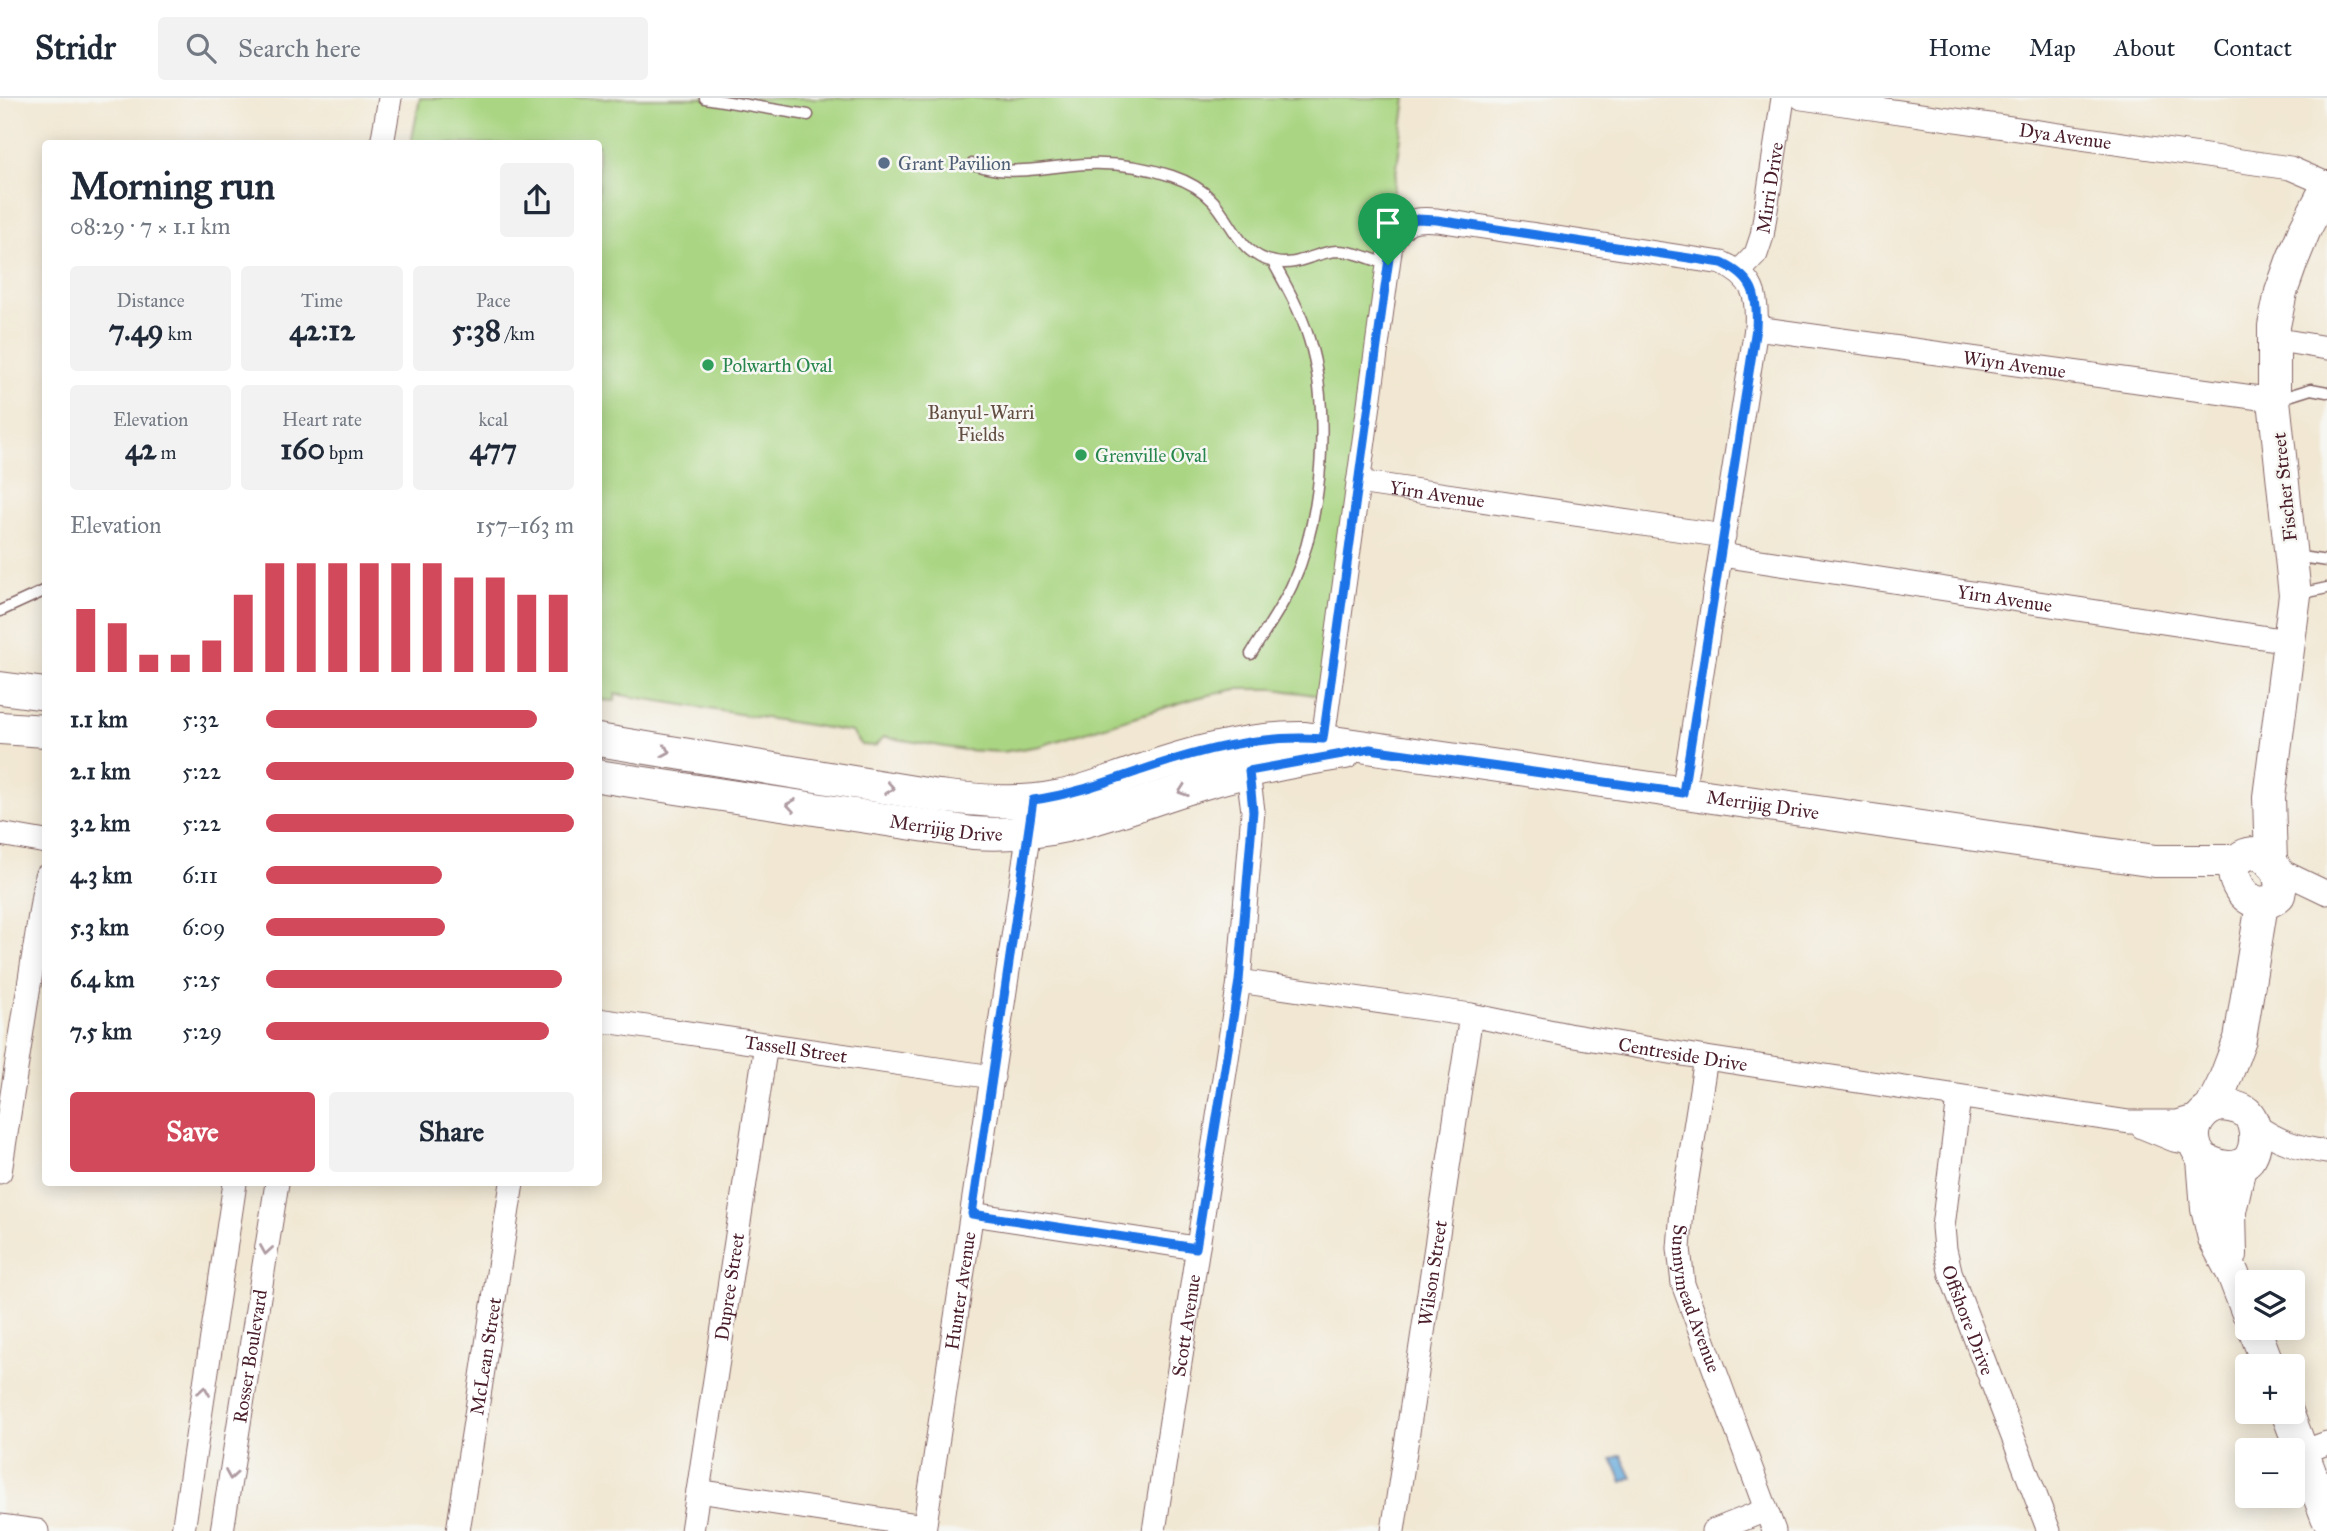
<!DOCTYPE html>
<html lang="en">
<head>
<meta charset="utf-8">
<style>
	:root { --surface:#fff; --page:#f2f2f3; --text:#1f2937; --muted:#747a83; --line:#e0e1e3; --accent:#d1495b }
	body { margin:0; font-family:"IM FELL Great Primer",serif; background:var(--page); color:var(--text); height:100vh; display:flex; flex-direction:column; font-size:26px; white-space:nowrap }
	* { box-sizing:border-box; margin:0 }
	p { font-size:23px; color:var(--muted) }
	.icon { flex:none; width:38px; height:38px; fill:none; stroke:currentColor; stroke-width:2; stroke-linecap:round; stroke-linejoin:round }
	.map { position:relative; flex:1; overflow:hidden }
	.sheet { position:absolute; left:42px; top:42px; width:560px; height:1046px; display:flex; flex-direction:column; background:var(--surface); border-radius:7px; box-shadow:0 4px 18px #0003 }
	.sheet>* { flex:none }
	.buttons { position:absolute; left:2235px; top:1172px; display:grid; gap:14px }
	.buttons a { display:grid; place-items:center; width:70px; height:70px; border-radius:7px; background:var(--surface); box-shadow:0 4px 18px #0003; font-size:35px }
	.pin { position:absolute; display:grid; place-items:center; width:60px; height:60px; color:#fff; margin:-72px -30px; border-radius:50% 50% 50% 0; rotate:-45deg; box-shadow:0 0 7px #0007 }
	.pin .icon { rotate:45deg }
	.round { display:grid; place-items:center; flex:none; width:74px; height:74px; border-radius:7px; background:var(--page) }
	.headline { display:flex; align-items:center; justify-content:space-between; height:119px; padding:0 28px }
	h1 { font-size:38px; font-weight:700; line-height:52px }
	.metrics { display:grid; grid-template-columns:repeat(3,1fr); gap:10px; height:119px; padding:7px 28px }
	.metrics div { display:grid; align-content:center; border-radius:7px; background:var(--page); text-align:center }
	.metrics b { font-size:30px; font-weight:700 }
	.metrics small { font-size:19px; font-weight:400 }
	.metrics p { font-size:19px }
	.chart { height:196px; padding:14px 28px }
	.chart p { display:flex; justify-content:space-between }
	.chart svg { width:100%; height:126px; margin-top:7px; stroke:var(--accent); stroke-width:6 }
	.cta { display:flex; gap:14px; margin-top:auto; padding:14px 28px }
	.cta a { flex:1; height:80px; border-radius:7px; background:var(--accent); color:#fff; font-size:28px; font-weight:700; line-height:80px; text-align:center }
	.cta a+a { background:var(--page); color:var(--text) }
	ul { padding:0 28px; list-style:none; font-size:23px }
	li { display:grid; grid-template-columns:112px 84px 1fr; align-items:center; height:52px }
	li i { height:18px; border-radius:9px; background:var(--accent) }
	header { display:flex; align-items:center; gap:42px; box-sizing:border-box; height:98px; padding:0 35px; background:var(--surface); border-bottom:2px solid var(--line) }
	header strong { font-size:33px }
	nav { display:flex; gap:38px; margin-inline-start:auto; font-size:24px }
	.search { width:490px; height:63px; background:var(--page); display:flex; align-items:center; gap:18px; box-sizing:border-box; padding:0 24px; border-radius:7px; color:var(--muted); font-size:26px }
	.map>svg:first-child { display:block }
	.green { fill:#aad683; stroke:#7a7a57; stroke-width:2 }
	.water { fill:#65aadb; stroke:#586483; stroke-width:2 }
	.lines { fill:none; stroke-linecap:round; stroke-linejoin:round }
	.lane-casing { stroke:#846565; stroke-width:13 }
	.street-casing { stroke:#846565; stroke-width:25 }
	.secondary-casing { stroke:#846565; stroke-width:34 }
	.lane { stroke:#fff; stroke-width:10 }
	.street { stroke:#fff; stroke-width:23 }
	.secondary { stroke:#fff; stroke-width:32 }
	.oneway { stroke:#ae9aa0 }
	.route-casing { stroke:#fff; stroke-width:14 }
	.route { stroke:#1a73e8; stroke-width:9 }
	.service-dot { fill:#5c6f8a; stroke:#f6f6f2; stroke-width:2.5 }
	.leisure-dot { fill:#2e9e5b; stroke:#f6f6f2; stroke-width:2.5 }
	.labels { text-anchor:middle; stroke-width:5; stroke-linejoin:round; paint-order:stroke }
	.street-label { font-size:19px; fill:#4a1f2b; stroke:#f6f6f2 }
	.service-label { font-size:19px; fill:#4e5e75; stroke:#f6f6f2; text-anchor:start }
	.leisure-label { font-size:19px; fill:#27864d; stroke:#f6f6f2; text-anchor:start }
	.park-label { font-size:19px; fill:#624d41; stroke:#f6f6f2 }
</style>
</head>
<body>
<header>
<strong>Stridr</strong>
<div class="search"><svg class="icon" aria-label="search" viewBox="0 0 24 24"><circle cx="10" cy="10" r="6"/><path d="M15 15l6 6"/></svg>Search here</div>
<nav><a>Home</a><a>Map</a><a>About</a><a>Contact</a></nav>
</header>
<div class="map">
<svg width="2327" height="1433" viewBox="0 0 2327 1433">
	<rect width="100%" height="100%" fill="#f6f6f2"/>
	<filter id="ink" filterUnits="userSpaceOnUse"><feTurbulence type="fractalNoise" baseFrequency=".0143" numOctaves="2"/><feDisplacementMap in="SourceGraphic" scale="14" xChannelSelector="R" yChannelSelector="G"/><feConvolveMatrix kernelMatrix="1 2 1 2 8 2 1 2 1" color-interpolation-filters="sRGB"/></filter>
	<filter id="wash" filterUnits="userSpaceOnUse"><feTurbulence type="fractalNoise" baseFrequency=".00686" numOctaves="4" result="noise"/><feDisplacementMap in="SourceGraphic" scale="28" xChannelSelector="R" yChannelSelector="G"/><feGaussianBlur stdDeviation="1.57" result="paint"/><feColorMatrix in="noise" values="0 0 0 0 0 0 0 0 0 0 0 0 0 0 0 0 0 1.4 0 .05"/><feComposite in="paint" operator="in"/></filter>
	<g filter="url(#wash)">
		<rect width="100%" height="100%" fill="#f1e7d2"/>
		<path class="green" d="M420,0H1406L1328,599L1274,591H1237L1196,600L1040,648L1002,654L964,652L884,639L875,648L862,647L852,634L615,596V603L599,602L598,46H411Z"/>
		<path class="water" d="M1621,1357L1632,1380L1622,1384L1612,1361Z"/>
	</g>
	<g filter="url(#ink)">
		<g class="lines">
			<defs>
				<g id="lane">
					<path d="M705,0L808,17"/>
					<path d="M972,66C980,68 989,71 998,72C1028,75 1058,67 1088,66C1116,65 1145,69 1172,78C1187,83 1202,91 1213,103C1233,125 1240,158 1275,164C1298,169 1315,154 1337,153C1354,153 1372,161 1388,167"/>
					<path d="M2279,301L2311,291L2327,294"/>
					<path d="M2294,458L2327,463"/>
					<path d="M2299,496L2327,490"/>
					<path d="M0,513L46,492"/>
					<path d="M1251,556C1265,533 1281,511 1292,487C1323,419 1331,312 1309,241C1301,214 1287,189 1273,164"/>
				</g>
				<g id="street">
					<path id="s1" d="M1802,0L2290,70L2327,86"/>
					<path d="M382,46L390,0"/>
					<path id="s2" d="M1740,173L1756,156L1762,138L1783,0"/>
					<path id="s3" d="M1756,230L2274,302"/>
					<path d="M2273,241L2327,250"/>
					<path id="s4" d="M1358,384L1724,438"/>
					<path id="s5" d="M1721,457L2288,543"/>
					<path d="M1323,641L1391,146C1404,123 1410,120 1437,122L1722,165C1754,180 1758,197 1756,230L1683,695"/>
					<path d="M0,736L46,744"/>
					<path d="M2277,771L2327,795"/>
					<path id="s6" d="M1239,883L1471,917L1568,937L1706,960L2129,1024H2177L2201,1017"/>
					<path id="s7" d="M598,922L993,979"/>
					<path id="s8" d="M1706,960L1682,1112L1679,1150L1683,1186L1774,1433"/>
					<path id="s9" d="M1959,999L1943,1129L1945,1151L1951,1177L2049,1433"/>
					<path d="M2253,1026C2277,1043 2298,1050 2327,1054"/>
					<path d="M2142,1029L2174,1042L2195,1046"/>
					<path d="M0,1074L46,778"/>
					<path d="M972,1116L1196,1150"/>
					<path d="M2303,1354L2327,1345"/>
					<path d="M698,1393L924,1428"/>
					<path d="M0,1428L37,1433"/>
					<path d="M183,1433L235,1085"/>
					<path id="s10" d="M222,1433L277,1085"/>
					<path id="s11" d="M458,1433L512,1085"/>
					<path id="s12" d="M692,1433L766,946"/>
					<path id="s13" d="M924,1433L1031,719"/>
					<path id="s14" d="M1154,1433L1239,883L1253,713L1246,660"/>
					<path id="s15" d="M1393,1433L1471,917"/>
					<path d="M1713,1433L1766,1412"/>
				</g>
				<g id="secondary">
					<path d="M0,590L46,596"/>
					<path d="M0,630L46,633"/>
					<path id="s16" d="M598,642L938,698C977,702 1017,707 1056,699C1086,694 1114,681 1143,672C1194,654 1250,639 1305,640L2155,763H2237"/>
					<path id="s17" d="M598,678L973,735C1064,741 1124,709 1208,684C1253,671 1299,662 1345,655"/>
					<path d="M2257,755C2275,763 2284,778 2279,797C2247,828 2209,755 2257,755Z"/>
					<path d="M2271,765L2269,699L2295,497L2274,302V228L2281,194L2292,163L2305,131L2327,89"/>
					<path d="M2221,1007C2229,1008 2240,1009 2247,1015C2259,1027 2259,1061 2240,1067C2227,1072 2216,1067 2203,1061C2201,1057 2196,1051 2195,1046C2190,1027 2203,1011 2221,1007Z"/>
					<path d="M2211,1010L2223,986L2240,941L2262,806"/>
					<path d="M2203,1061L2207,1111L2214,1140L2233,1176L2247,1213"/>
					<path d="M2231,1157L2230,1113L2240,1068"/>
					<path d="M2254,1230L2269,1269"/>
					<path d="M2287,1314L2327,1419"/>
				</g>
			</defs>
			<use href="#lane" class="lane-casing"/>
			<use href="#street" class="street-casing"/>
			<use href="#secondary" class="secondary-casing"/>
			<use href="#lane" class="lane"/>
			<use href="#street" class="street"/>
			<use href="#secondary" class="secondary"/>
		</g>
		<defs><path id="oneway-chevron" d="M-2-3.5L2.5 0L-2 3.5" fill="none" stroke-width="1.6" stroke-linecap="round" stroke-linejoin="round" transform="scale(1.75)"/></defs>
		<g class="oneway">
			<use href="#oneway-chevron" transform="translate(666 653) rotate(9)"/>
			<use href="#oneway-chevron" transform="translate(890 690) rotate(9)"/>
			<use href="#oneway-chevron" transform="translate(1183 693) rotate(161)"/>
			<use href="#oneway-chevron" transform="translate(791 707) rotate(-171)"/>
			<use href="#oneway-chevron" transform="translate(266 1152) rotate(99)"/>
			<use href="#oneway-chevron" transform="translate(204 1293) rotate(-81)"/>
			<use href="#oneway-chevron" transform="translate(231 1377) rotate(99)"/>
		</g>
	</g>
	<g class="lines" filter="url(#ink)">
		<defs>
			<path id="route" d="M1417,121L1437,122L1722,165C1754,180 1758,197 1756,230L1683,695L1370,651L1249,673L1253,713L1239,883L1196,1150L972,1116L1033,702C1071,697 1106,684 1142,672C1200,652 1261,636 1323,641L1391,146L1401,128Z"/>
		</defs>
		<use href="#route" class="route-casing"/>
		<use href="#route" class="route"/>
	</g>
	<circle class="service-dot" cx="884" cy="65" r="7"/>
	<g class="leisure-dot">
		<circle cx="708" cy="267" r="7"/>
		<circle cx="1081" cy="357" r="7"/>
	</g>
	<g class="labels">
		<g class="street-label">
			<text dy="7" stroke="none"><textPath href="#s1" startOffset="266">Dya Avenue</textPath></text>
			<text dy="7" stroke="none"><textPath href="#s2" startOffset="91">Mirri Drive</textPath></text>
			<text dy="7" stroke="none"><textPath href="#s3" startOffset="261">Wiyn Avenue</textPath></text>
			<text transform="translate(2284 389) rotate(-96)" y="7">Fischer Street</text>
			<text dy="7" stroke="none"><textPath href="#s4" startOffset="80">Yirn Avenue</textPath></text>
			<text dy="7" stroke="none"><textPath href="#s5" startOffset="287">Yirn Avenue</textPath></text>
			<text dy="7" stroke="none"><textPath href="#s16" startOffset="1183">Merrijig Drive</textPath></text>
			<text dy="7" stroke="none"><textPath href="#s17" startOffset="352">Merrijig Drive</textPath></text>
			<text dy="7" stroke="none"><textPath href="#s7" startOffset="200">Tassell Street</textPath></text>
			<text dy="7" stroke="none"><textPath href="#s6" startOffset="450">Centreside Drive</textPath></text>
			<text dy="7" stroke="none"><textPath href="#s15" startOffset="261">Wilson Street</textPath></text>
			<text dy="7" stroke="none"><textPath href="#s12" startOffset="247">Dupree Street</textPath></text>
			<text dy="7" stroke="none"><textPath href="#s13" startOffset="243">Hunter Avenue</textPath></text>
			<text dy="7" stroke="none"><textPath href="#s8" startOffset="245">Sunnymead Avenue</textPath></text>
			<text dy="7" stroke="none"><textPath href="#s9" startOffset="228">Offshore Drive</textPath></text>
			<text dy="7" stroke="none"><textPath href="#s14" startOffset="208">Scott Avenue</textPath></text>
			<text dy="7" stroke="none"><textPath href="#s10" startOffset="177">Rosser Boulevard</textPath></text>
			<text dy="7" stroke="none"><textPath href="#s11" startOffset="177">McLean Street</textPath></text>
		</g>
		<g class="service-label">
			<text x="898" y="72">Grant Pavilion</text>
		</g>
		<g class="leisure-label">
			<text x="722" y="274">Polwarth Oval</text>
			<text x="1095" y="364">Grenville Oval</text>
		</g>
		<g class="park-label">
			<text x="981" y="321">Banyul-Warri<tspan x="981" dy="22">Fields</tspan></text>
		</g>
	</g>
</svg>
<div class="buttons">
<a><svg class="icon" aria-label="layers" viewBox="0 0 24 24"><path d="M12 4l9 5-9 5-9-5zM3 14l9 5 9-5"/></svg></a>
<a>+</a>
<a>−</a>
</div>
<div class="pin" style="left:1388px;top:167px;background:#1e9e55"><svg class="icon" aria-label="arrive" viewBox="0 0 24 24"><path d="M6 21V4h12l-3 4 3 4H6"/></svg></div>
<section class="sheet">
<div class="headline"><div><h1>Morning run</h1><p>08:29 · 7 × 1.1 km</p></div><a class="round"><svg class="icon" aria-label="share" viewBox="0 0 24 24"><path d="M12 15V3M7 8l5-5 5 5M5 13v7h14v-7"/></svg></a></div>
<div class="metrics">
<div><p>Distance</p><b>7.49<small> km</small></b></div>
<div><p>Time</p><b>42:12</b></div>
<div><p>Pace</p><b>5:38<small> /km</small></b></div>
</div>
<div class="metrics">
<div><p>Elevation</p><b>42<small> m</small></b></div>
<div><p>Heart rate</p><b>160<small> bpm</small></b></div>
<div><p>kcal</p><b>477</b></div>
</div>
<div class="chart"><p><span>Elevation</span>157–163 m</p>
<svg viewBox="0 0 160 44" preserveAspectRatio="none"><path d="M5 44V22M15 44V27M25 44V38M35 44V38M45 44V33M55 44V17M65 44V6M75 44V6M85 44V6M95 44V6M105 44V6M115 44V6M125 44V11M135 44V11M145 44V17M155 44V17"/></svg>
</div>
<ul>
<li><b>1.1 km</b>5:32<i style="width:88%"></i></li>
<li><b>2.1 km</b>5:22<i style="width:100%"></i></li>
<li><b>3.2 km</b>5:22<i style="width:100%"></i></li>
<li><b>4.3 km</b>6:11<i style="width:57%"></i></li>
<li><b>5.3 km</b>6:09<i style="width:58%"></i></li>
<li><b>6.4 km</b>5:25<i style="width:96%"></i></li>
<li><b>7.5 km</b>5:29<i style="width:92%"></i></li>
</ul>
<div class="cta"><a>Save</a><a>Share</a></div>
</section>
</div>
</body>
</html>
